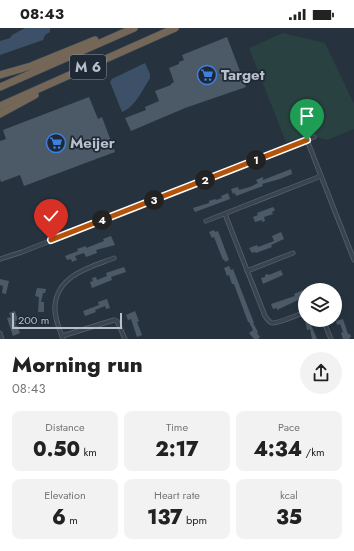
<!DOCTYPE html>
<html lang="en">
<head>
<meta charset="utf-8">
<style>
	:root { --surface:#fff; --page:#f2f2f2; --text:#222; --muted:#767676 }
	body { margin:0; font-family:Jost,sans-serif; background:var(--page); color:var(--text); height:100vh; display:flex; flex-direction:column; font-size:15px; white-space:nowrap }
	* { box-sizing:border-box; margin:0 }
	p { font-size:13px; color:var(--muted) }
	.icon { flex:none; width:22px; height:22px; fill:none; stroke:currentColor; stroke-width:2; stroke-linecap:round; stroke-linejoin:round }
	.map { position:relative; height:311px; overflow:hidden }
	.details { display:flex; flex-direction:column; background:var(--surface); flex:1 }
	.details>* { flex:none }
	.buttons { position:absolute; left:298px; top:255px; display:grid; gap:8px }
	.buttons a { display:grid; place-items:center; width:44px; height:44px; border-radius:50%; background:var(--surface); box-shadow:0 2px 6px #0003; font-size:20px }
	.scale { position:absolute; left:12px; bottom:10px; width:110px; box-sizing:border-box; padding-left:4px; border:2px solid #b6bfca; border-top:0; font-size:11px; line-height:14px; white-space:nowrap; color:#b6bfca; -webkit-text-stroke:3px #1f2935; paint-order:stroke }
	.pin { position:absolute; display:grid; place-items:center; width:34px; height:34px; color:#fff; margin:-41px -17px; border-radius:50% 50% 50% 0; rotate:-45deg; box-shadow:0 0 4px #0007 }
	.pin .icon { rotate:45deg }
	.km { position:absolute; width:20px; height:20px; margin:-10px; border-radius:50%; background:#222; color:#fff; font-size:11px; line-height:20px; text-align:center }
	.round { display:grid; place-items:center; flex:none; width:42px; height:42px; border-radius:21px; background:var(--page) }
	.head { display:flex; align-items:center; justify-content:space-between; height:68px; padding:0 12px }
	h1 { font-size:22px; font-weight:800; line-height:30px }
	.metrics { display:grid; grid-template-columns:repeat(3,1fr); gap:6px; height:68px; padding:4px 12px }
	.metrics div { display:grid; align-content:center; border-radius:8px; background:var(--page); text-align:center }
	.metrics b { font-size:20px; font-weight:800 }
	.metrics small { font-size:11px; font-weight:400 }
	.metrics p { font-size:11px }
	.status { display:flex; justify-content:space-between; align-items:center; height:28px; padding:0 20px; background:var(--surface); direction:ltr }
	.status svg { height:11px; fill:currentColor }
	.map>svg:first-child { display:block }
	.green { fill:#294141 }
	.water { fill:#3c5168 }
	.building { fill:#4c5a68 }
	.lines { fill:none; stroke-linecap:round; stroke-linejoin:round }
	.minor-casing { stroke:#58626d; stroke-width:5 }
	.motorway-casing { stroke:#454f5a; stroke-width:8 }
	.minor { stroke:#3a444f; stroke-width:3.5 }
	.motorway { stroke:#756757; stroke-width:7 }
	.route-casing { stroke:#fff; stroke-width:8 }
	.route { stroke:#b45309; stroke-width:5 }
	.labels { text-anchor:middle; stroke-width:3.5; stroke-linejoin:round; paint-order:stroke }
	.shield { fill:#1f2935; stroke:#89929d; stroke-width:1 }
	.shield-label { font-size:14px; font-weight:bold; fill:#b6bfca }
	.poi-label { font-size:15px; font-weight:bold; fill:#b6bfca; stroke:#1f2935; text-anchor:start }
</style>
</head>
<body>
<div class="status"><b>08:43</b><svg viewBox="0 0 49 12"><path d="M0 12V9h3v3zM5 12V6h3v6zM10 12V3h3v9zM15 12V0h3v12zM26 1h20v11H26zM47 4h2v5h-2z"/></svg></div>
<div class="map">
<svg width="354" height="311" viewBox="0 0 354 311">
	<rect width="100%" height="100%" fill="#26333f"/>
	<path class="green" d="M283,5L325,15L354,76V101L327,112L310,107L286,114L249,20Z"/>
	<g class="water">
		<path d="M25,0H50V4L45,7L43,12L0,27V13L10,10L12,7Z"/>
		<path d="M145,35L150,46V50C143,61 135,79 122,84L110,54L112,51Z"/>
	</g>
	<g class="building">
		<path d="M227,9L246,59L185,80L131,103L125,90L146,82L145,79L159,73L155,63L171,57V56L174,54L169,40L179,36V34L184,32L182,27Z"/>
		<path d="M89,69L98,91L102,89L115,124L24,158L20,147L1,154L0,151V113L6,111L3,102Z"/>
		<path d="M291,141L292,146L280,151L262,156L263,158L236,168L235,165L233,166L231,161L238,159L239,162L250,159L258,155L256,152L263,149V152Z"/>
		<path d="M228,165L230,171L195,184L193,180L209,175V173L215,171L216,172L222,170L221,168Z"/>
		<path d="M273,179L275,182L272,184L273,186L264,189L265,193L262,194V192L255,194L253,189L258,187L257,185Z"/>
		<path d="M214,202L215,204L218,203L229,232L225,234L224,231L223,232L214,209L212,210L209,204Z"/>
		<path d="M281,204L284,211L271,217L272,219L256,225L255,224L252,225L249,220L257,217L258,219L274,213L272,208Z"/>
		<path d="M111,208L115,217L96,222L97,225L86,229L84,225L75,228L77,232L72,234L71,231L67,232L65,228L78,223L77,221L86,218V220L104,213L103,211Z"/>
		<path d="M229,238L231,242L233,241L254,295H253L258,304L257,305L260,309L258,311H254L249,305L253,302L249,294H248L234,256H232L229,247L227,248L224,240Z"/>
		<path d="M124,239L126,244L111,249L112,252L92,260L90,254L93,253L92,250L96,249L97,252L107,248L106,245Z"/>
		<path d="M281,242L283,247L263,256L261,250L265,249V247L268,246L269,247Z"/>
		<path d="M0,251L9,253L6,266L2,265L3,258L0,257Z"/>
		<path d="M37,260L46,261L45,265H43L41,274H44V284H38L39,269L35,268Z"/>
		<path d="M303,262L305,271L302,272V270L277,282V280L273,281L271,276L295,268L294,266Z"/>
		<path d="M107,271L110,280L106,281L105,278L95,282L96,284L85,288L83,283L99,277L98,274Z"/>
		<path d="M15,283L18,292L15,293L20,305L13,308L7,290L11,289L9,285Z"/>
		<path d="M135,283L139,293L137,294L142,307L137,309L131,291L128,292L126,287Z"/>
		<path d="M343,291L348,306H350L351,309L349,310L350,311H343L341,305L343,304L340,296L337,297L336,293Z"/>
		<path d="M305,292H309L317,311H312L310,301L307,302Z"/>
	</g>
	<g class="lines">
		<defs>
			<g id="minor">
				<path d="M307,112L354,232"/>
				<path d="M225,186L265,288C267,291 269,294 272,295C280,295 297,287 305,284"/>
				<path d="M206,193L321,148"/>
				<path d="M0,231L22,224L314,109"/>
				<path d="M247,243L293,225"/>
				<path d="M323,292L331,311"/>
				<path d="M0,305L2,311"/>
				<path d="M62,308L114,292L117,293L125,311"/>
				<path d="M63,311C59,300 54,289 55,278C57,247 91,239 114,230"/>
			</g>
			<g id="motorway">
				<path d="M0,47L31,38L95,12"/>
				<path d="M0,59L134,0"/>
				<path d="M0,78L175,0"/>
				<path d="M0,86L35,67"/>
			</g>
		</defs>
		<use href="#minor" class="minor-casing"/>
		<use href="#motorway" class="motorway-casing"/>
		<use href="#minor" class="minor"/>
		<use href="#motorway" class="motorway"/>
	</g>
	<g class="lines">
		<defs>
			<path id="route" d="M51,212L307,112"/>
		</defs>
		<use href="#route" class="route-casing"/>
		<use href="#route" class="route"/>
	</g>
	<defs>
		<symbol id="supermarket-ring" viewBox="-11 -11 22 22"><circle r="9.5" fill="#1f2935" stroke="#3f7fe0" stroke-width="1.5"/><path d="M-6-5.5h2.5l.6 2H6L4.5 2H-2.5L-4.4-4H-6ZM-1.5 3.2a1.3 1.3 0 1 0 .1 0ZM3 3.2a1.3 1.3 0 1 0 .1 0Z" fill="#3f7fe0"/></symbol>
	</defs>
	<g fill-rule="evenodd">
		<use href="#supermarket-ring" x="196" y="36" width="22" height="22"/>
		<use href="#supermarket-ring" x="45" y="104" width="22" height="22"/>
	</g>
	<g class="labels">
		<rect class="shield" x="70" y="27" width="36" height="24" rx="3"/>
		<g class="shield-label">
			<text x="88" y="44">M 6</text>
		</g>
		<g class="poi-label">
			<text x="221" y="52">Target</text>
			<text x="70" y="120">Meijer</text>
		</g>
	</g>
</svg>
<div class="buttons">
<a><svg class="icon" aria-label="layers" viewBox="0 0 24 24"><path d="M12 4l9 5-9 5-9-5zM3 14l9 5 9-5"/></svg></a>
</div>
<div class="scale">200 m</div>
<div class="pin" style="left:307px;top:112px;background:#1e9e55"><svg class="icon" aria-label="arrive" viewBox="0 0 24 24"><path d="M6 21V4h12l-3 4 3 4H6"/></svg></div>
<div class="pin" style="left:51px;top:212px;background:#d93025"><svg class="icon" aria-label="check" viewBox="0 0 24 24"><path d="M5 12l5 5 9-10"/></svg></div>
<b class="km" style="left:256px;top:132px">1</b>
<b class="km" style="left:205px;top:152px">2</b>
<b class="km" style="left:154px;top:172px">3</b>
<b class="km" style="left:102px;top:192px">4</b>
</div>
<section class="details">
<div class="head"><div><h1>Morning run</h1><p>08:43</p></div><a class="round"><svg class="icon" aria-label="share" viewBox="0 0 24 24"><path d="M12 15V3M7 8l5-5 5 5M5 13v7h14v-7"/></svg></a></div>
<div class="metrics">
<div><p>Distance</p><b>0.50<small> km</small></b></div>
<div><p>Time</p><b>2:17</b></div>
<div><p>Pace</p><b>4:34<small> /km</small></b></div>
</div>
<div class="metrics">
<div><p>Elevation</p><b>6<small> m</small></b></div>
<div><p>Heart rate</p><b>137<small> bpm</small></b></div>
<div><p>kcal</p><b>35</b></div>
</div>
</section>
</body>
</html>
